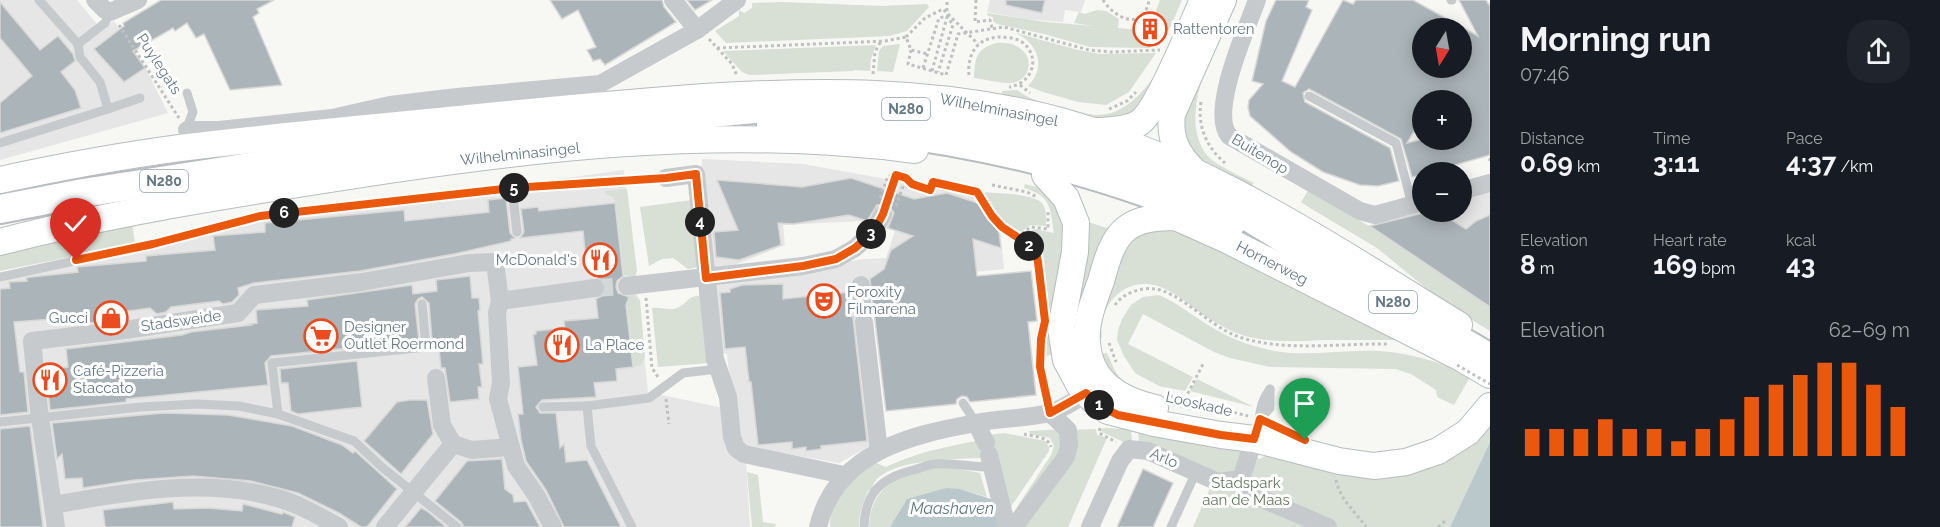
<!DOCTYPE html>
<html lang="en">
<head>
<meta charset="utf-8">
<style>
	:root { --surface:#171b24; --page:#20242c; --text:#f1f3f6; --muted:#9ea1a6; --accent:#ea580c }
	body { margin:0; font-family:Raleway,sans-serif; background:var(--page); color:var(--text); height:100vh; display:flex; flex-direction:column; font-size:22px; white-space:nowrap }
	* { box-sizing:border-box; margin:0 }
	p { font-size:20px; color:var(--muted) }
	.icon { flex:none; width:33px; height:33px; fill:none; stroke:currentColor; stroke-width:2; stroke-linecap:round; stroke-linejoin:round }
	.map { position:relative; flex:1; overflow:hidden }
	.details { display:flex; flex-direction:column; background:var(--surface); width:450px }
	.details>* { flex:none }
	.needle { width:39px; rotate:191deg }
	.tools { position:absolute; left:1412px; top:18px; display:grid; gap:12px }
	.tools a { display:grid; place-items:center; width:60px; height:60px; border-radius:50%; background:var(--surface); box-shadow:0 3px 15px #0003; font-size:30px }
	.pin { position:absolute; display:grid; place-items:center; width:51px; height:51px; color:#fff; margin:-62px -26px; border-radius:50% 50% 50% 0; rotate:-45deg; box-shadow:0 0 6px #0007 }
	.pin .icon { rotate:45deg }
	.km { position:absolute; width:30px; height:30px; margin:-15px; border-radius:50%; background:#222; color:#fff; font-size:16px; line-height:30px; text-align:center }
	.round { display:grid; place-items:center; flex:none; width:63px; height:63px; border-radius:24px; background:var(--page) }
	.overview { display:flex; align-items:center; justify-content:space-between; height:102px; padding:0 30px }
	h1 { font-size:33px; font-weight:700; line-height:45px }
	.metrics { display:grid; grid-template-columns:repeat(3,1fr); gap:9px; height:102px; padding:6px 30px }
	.metrics div { display:grid; align-content:center }
	.metrics b { font-size:26px; font-weight:700 }
	.metrics small { font-size:16px; font-weight:400 }
	.metrics p { font-size:16px }
	.chart { height:168px; padding:12px 30px }
	.chart p { display:flex; justify-content:space-between }
	.chart svg { width:100%; height:108px; margin-top:6px; stroke:var(--accent); stroke-width:6 }
	main { display:flex; flex:1; min-height:0 }
	.map>svg:first-child { display:block }
	.built { fill:#e5e6e5 }
	.green { fill:#d8dfd4 }
	.water { fill:#bbc8cb }
	.building { fill:#abb4b9; stroke:#d8d8d6; stroke-width:1.5; fill-rule:evenodd }
	.lines { fill:none; stroke-linecap:round; stroke-linejoin:round }
	.street-tunnel { stroke:#d2d7d8; stroke-width:18; stroke-dasharray:18 9; stroke-linecap:butt }
	.secondary-casing { stroke:#b6bcc0; stroke-width:28 }
	.primary-casing { stroke:#b7bcbf; stroke-width:32 }
	.path { stroke:#bec0c2; stroke-width:3; stroke-dasharray:3 3; stroke-linecap:butt }
	.lane { stroke:#c7cacd; stroke-width:9 }
	.street { stroke:#c7cacd; stroke-width:18 }
	.secondary { stroke:#fff; stroke-width:26 }
	.primary { stroke:#fff; stroke-width:28 }
	.path-bridge { stroke:#bec0c2; stroke-width:3; stroke-dasharray:3 3; stroke-linecap:butt }
	.route-casing { stroke:#fff; stroke-width:12 }
	.route { stroke:#ea580c; stroke-width:8 }
	.labels { text-anchor:middle; stroke-width:6; stroke-linejoin:round; paint-order:stroke }
	.shield { fill:#fff; stroke:#93a0aa; stroke-width:1.5 }
	.shield-label { font-size:14px; font-weight:bold; fill:#657886 }
	.poi-label { font-size:15px; fill:#657886; stroke:#fff; text-anchor:start }
	.street-label { font-size:15px; fill:#657886; stroke:#fff }
	.park-label { font-size:15px; fill:#657860; stroke:#fff }
	.water-label { font-size:16px; font-style:italic; fill:#607a82; stroke:#fff }
</style>
</head>
<body>
<main>
<div class="map">
<svg width="1490" height="527" viewBox="0 0 1490 527">
	<rect width="100%" height="100%" fill="#f7f7f4"/>
	<g class="built">
		<path d="M0,0H77L101,29L114,21L146,69L168,113L0,160Z"/>
		<path d="M990,0H1085L1081,12L1065,10L1063,22L1026,19L987,12Z"/>
		<path d="M702,159L803,164L997,199L1004,269L866,283L877,442L839,463L747,447L737,439L727,354L718,351L710,283L865,259L886,258L895,231L860,221L783,225L785,245L709,275L701,188Z"/>
		<path d="M624,170L648,392L723,408L746,461L750,527H0V280L109,258L264,220Z"/>
		<path d="M1490,190V307L1369,226L1422,210V212H1461V198Z"/>
	</g>
	<g class="green">
		<path d="M1160,0H1182L1169,30L1163,32L1161,24L1153,19Z"/>
		<path d="M1235,0C1218,41 1176,112 1206,154C1214,165 1241,176 1254,183L1252,186L1200,159L1182,140L1181,107Z"/>
		<path d="M782,2L882,6L927,4L929,7L907,31L889,36L726,43L715,31L739,16V10L744,13L752,8V3Z"/>
		<path d="M1097,10L1106,11L1119,19L1118,28L1138,30L1142,39L1150,43V48L1090,47L1044,34L997,24L993,21V17L988,16L987,13L1046,22L1094,26L1074,23L1079,12L1085,14Z"/>
		<path d="M1016,33L1078,50L1099,54L1156,53L1129,92L1106,105L1078,102L1043,92L1028,86C1047,67 1038,44 1016,33Z"/>
		<path d="M996,43C1036,40 1037,79 1012,83C1005,84 983,79 974,78C975,58 976,49 996,43Z"/>
		<path d="M900,44L893,72L877,71L879,51L883,46Z"/>
		<path d="M876,45L871,59L870,71L854,70L853,71L749,75L742,72L723,51Z"/>
		<path d="M1172,53L1145,110L1106,122L1002,98V91L1017,90C1031,101 1047,103 1064,107C1074,110 1085,114 1096,115C1132,116 1152,78 1172,53Z"/>
		<path d="M1025,184L1041,188L1070,216L1060,351L1044,357V339L1050,319L1043,253L1037,243L1023,235L1035,229L1054,233C1050,207 1051,196 1024,188Z"/>
		<path d="M627,189L637,271L635,278L624,275L616,202L613,197L606,194L605,191Z"/>
		<path d="M1308,191L1369,226L1490,307V331L1443,302L1377,248L1310,208L1301,202Z"/>
		<path d="M982,192C996,193 1031,194 1041,202C1047,208 1046,219 1046,226L1031,225L1020,232L1013,229L998,216L997,209L990,206Z"/>
		<path d="M692,200L699,267L688,269L673,258L662,259L649,266L640,207Z"/>
		<path d="M1082,220L1116,231L1082,326L1068,327Z"/>
		<path d="M132,223L135,244L0,271V254Z"/>
		<path d="M1160,227L1189,236L1413,340C1385,340 1356,340 1327,340C1300,341 1271,343 1245,336C1232,332 1220,325 1208,318C1189,306 1169,284 1145,284C1118,283 1097,312 1102,337L1093,340L1128,236Z"/>
		<path d="M629,294H633L640,300L645,357L641,365L634,367L627,301L630,298Z"/>
		<path d="M702,295L709,363L658,367L652,308C661,307 669,311 677,308C690,302 685,297 702,295Z"/>
		<path d="M1159,295C1182,305 1200,322 1222,333C1238,342 1256,347 1274,351C1308,357 1344,349 1379,351C1410,353 1443,362 1470,377L1454,405L1437,397L1436,390L1411,374L1395,369L1270,367L1230,358L1214,352L1143,314L1128,344L1193,377L1185,391L1159,386L1135,373L1124,356L1117,340L1118,330L1122,319L1131,305L1143,297Z"/>
		<path d="M1107,353C1110,359 1113,368 1117,374C1140,402 1183,403 1216,411L1213,415L1147,401L1123,390L1097,354Z"/>
		<path d="M1197,379L1254,407L1190,391Z"/>
		<path d="M1490,427V442L1450,527H1193L1210,488L1139,442L1138,432H1155L1223,444L1260,459L1266,455L1340,473L1477,438Z"/>
		<path d="M1105,428L1131,429L1132,444H1128L1102,432L1101,429Z"/>
		<path d="M1063,429L1062,455L1010,518L1051,455L1054,446L1050,438L1030,434L1029,431Z"/>
		<path d="M1096,429L1097,435L1107,438L1068,527H1019L1072,430Z"/>
		<path d="M1004,433L1045,441L1049,447V451L1008,511L990,435Z"/>
		<path d="M976,441L979,442L983,458C959,459 878,458 872,489L868,491C863,503 859,513 859,527H830C828,504 856,472 876,463L886,467C915,453 944,447 976,441Z"/>
		<path d="M936,467H947L980,473L987,497L960,489L907,499L890,527H869C869,506 880,487 899,477C910,472 924,470 936,467Z"/>
		<path d="M747,472L758,475L763,522L776,524L775,527H752Z"/>
	</g>
	<g class="water">
		<path d="M1490,442V527H1450Z"/>
		<path d="M946,488L960,489L991,499L999,527H890L907,499Z"/>
	</g>
	<g class="building">
		<path d="M161,0H274L257,9L259,13L253,17L282,85L230,90L204,34L196,38L187,23L175,31L173,28L133,51L145,68L124,82L94,49L124,26L123,23Z"/>
		<path d="M550,0H662L664,7L676,22L605,65L600,59L593,61L591,57L587,50L596,47L578,10L562,19Z"/>
		<path d="M687,0H712L695,10Z"/>
		<path d="M1006,0H1045L1042,13L1006,5Z"/>
		<path d="M1276,0H1309L1306,7L1312,10L1282,81L1295,87L1343,0L1353,4L1356,0H1413L1478,36L1459,0H1486L1490,6V155L1431,172H1422V175L1412,177L1401,139L1309,89L1303,93L1305,102L1390,148L1399,181L1378,186L1360,185L1323,172L1291,152L1250,116L1248,107L1249,100L1263,84L1252,81L1266,21ZM1422,28H1461V68H1422ZM1422,100H1461V140H1419L1407,143L1422,117Z"/>
		<path d="M0,2L40,50L58,36L73,54L75,61L61,72L75,90L81,108L0,133V103L32,76L0,38Z"/>
		<path d="M1149,13L1161,28L1160,37L1153,43L1143,40L1139,33L1140,26L1145,22Z"/>
		<path d="M851,178L914,199L947,193L996,209L1001,248L973,239L977,276L1031,271L1037,321L1028,322L1036,395L970,402L967,397L962,396L957,399L956,404L886,411L870,279L884,269L891,250L913,236L888,228L894,213L888,204L877,205L867,221L849,215L793,224L778,223L781,245L739,260L716,257L714,232L738,230L717,180L802,187Z"/>
		<path d="M506,198L510,233L515,238L511,239V241L454,254L360,271L254,283L238,288L239,295L232,302L223,304L219,301L171,307L166,312L157,314L150,308L136,310L119,312L120,319L66,326V318L14,322L20,372H24L28,412L0,415V289L10,288L9,282L27,281L26,278L31,277L78,272L77,267L146,261V256L215,250L213,236L265,232V223L404,210L405,221L443,217L489,212L488,200Z"/>
		<path d="M615,203L623,276L617,281L616,287L618,293L629,297L626,305L633,367L616,369L617,381L594,383L596,397L542,400L536,407L540,413H556L560,448L564,444L566,462L587,460L621,527H564L546,490L526,461L521,440L518,414H523L518,367L537,365L533,335L536,334V331L565,328L564,321L598,318L596,299L602,296L606,287L603,281L596,277L593,250L585,251L583,231L520,238L524,232L521,209L538,207L539,211Z"/>
		<path d="M1427,212H1439L1466,229L1476,221L1490,215V307L1370,226Z"/>
		<path d="M470,276L472,298H479L480,310L478,311L483,364H479L482,387H478L479,399L450,402L445,368H441L438,339L432,340L429,303L422,297L418,299L415,304L419,341L271,356L265,363L268,385L126,399V402L50,410L46,369L68,367L66,349L182,335L191,332L251,325L249,324L257,323L256,310L308,306L307,300L412,285L413,294L437,291L436,280Z"/>
		<path d="M783,284V299L850,292L867,441L821,446V449L806,451V447L792,449V442L758,445L751,382H749L745,347L725,349L720,293L730,292V289L742,285Z"/>
		<path d="M357,361L362,407L298,414L291,411L288,383H281L280,369Z"/>
		<path d="M410,400H427L433,434L401,474L364,441L397,402Z"/>
		<path d="M164,413L228,415L292,426L342,445L353,453L355,451L397,489L367,527H361L339,513L298,493L251,481L193,476L135,480L83,488L82,478L65,479L62,454L57,459L52,423Z"/>
		<path d="M30,426L43,527H0V429Z"/>
		<path d="M502,459L505,489L513,495L514,502L526,501L540,527H464L461,522L435,501L467,461Z"/>
		<path d="M1143,469L1173,483L1153,527H1117Z"/>
		<path d="M173,502L174,509L208,508L242,511L243,504L282,514L283,512L295,517L292,527H105L103,510Z"/>
		<path d="M421,508L427,511L446,527H405Z"/>
	</g>
	<g class="lines">
		<path class="street-tunnel" d="M595,288L627,286"/>
		<defs>
			<g id="secondary">
				<path d="M1099,131C1112,130 1128,130 1139,123C1158,111 1192,24 1203,0"/>
				<path d="M1194,171C1177,154 1169,139 1172,114L1223,0"/>
				<path d="M1045,175L1066,198L1076,223L1075,252L1061,328L1066,360L1080,386L1093,400L1108,411L1154,423L1221,435L1254,439L1339,461L1374,466L1406,462L1438,451L1468,432L1490,406"/>
				<path d="M0,180C60,167 120,156 180,148C276,136 372,128 468,118C547,110 625,103 704,97C821,90 930,89 1045,117C1196,155 1327,244 1459,325"/>
				<path d="M1180,219L1227,240L1461,358L1490,375"/>
				<path d="M0,242C107,214 215,197 324,180C518,149 719,124 915,150"/>
				<path d="M1155,408C1120,400 1090,383 1087,343C1085,322 1094,300 1101,281C1106,263 1112,239 1127,228C1141,217 1160,218 1176,217"/>
			</g>
			<g id="primary">
				<path d="M771,124C805,125 838,126 871,130C996,144 1115,176 1230,225"/>
				<path d="M0,209L83,193L404,143L483,134L787,106C935,103 1061,126 1196,188C1240,209 1279,237 1321,261C1377,294 1434,325 1490,358"/>
			</g>
		</defs>
		<use href="#secondary" class="secondary-casing"/>
		<use href="#primary" class="primary-casing"/>
		<g class="path">
			<path d="M976,0L975,22L990,20L992,28"/>
			<path d="M1103,0C1115,19 1144,32 1149,0"/>
			<path d="M947,11V0"/>
			<path d="M119,25L179,118"/>
			<path d="M906,37L925,18L943,9L978,44"/>
			<path d="M709,39L732,64L737,76"/>
			<path d="M717,48L885,41L906,37L911,50L928,54"/>
			<path d="M911,50L908,64L946,75L958,34L1004,27L1089,50L1111,52L1160,50"/>
			<path d="M923,68L939,18L947,16L953,25L938,72"/>
			<path d="M932,71L947,17"/>
			<path d="M873,74L875,52L881,41"/>
			<path d="M969,75C967,54 977,38 999,37C1006,37 1016,38 1022,42C1042,57 1032,84 1009,87"/>
			<path d="M1020,85L1030,93"/>
			<path d="M1201,102C1197,126 1207,148 1225,163"/>
			<path d="M1109,109L1127,101L1136,92"/>
			<path d="M1490,158V162"/>
			<path d="M992,185L1027,192L1037,197"/>
			<path d="M880,198L888,176C898,175 902,177 911,183C916,186 924,188 930,190L933,182L977,192L992,216L1002,227L1035,249L1043,308"/>
			<path d="M888,199L896,175"/>
			<path d="M896,206L906,178"/>
			<path d="M1017,237L1031,227L1048,229V211"/>
			<path d="M646,298L652,368L658,377"/>
			<path d="M1115,305C1123,293 1141,287 1155,289C1177,291 1210,325 1234,335C1279,353 1340,343 1388,344"/>
			<path d="M1041,338L1040,367L1046,397"/>
			<path d="M1109,343L1116,362"/>
			<path d="M1170,396L1248,416"/>
			<path d="M666,399L669,424"/>
			<path d="M1185,399L1203,364"/>
			<path d="M1100,428L1099,433L1116,442"/>
			<path d="M1024,434C1034,437 1048,436 1051,447"/>
			<path d="M1336,480C1340,500 1355,511 1366,527"/>
			<path d="M1438,527L1446,520"/>
		</g>
		<g class="lane">
			<path d="M39,0L78,44L105,23L110,12"/>
			<path d="M1451,0H1452"/>
			<path d="M78,44L80,57L100,82L108,109L140,98"/>
			<path d="M1309,96L1396,143L1412,205"/>
			<path d="M186,130L193,112L187,93"/>
			<path d="M0,143L108,109"/>
			<path d="M512,188L517,232"/>
			<path d="M0,277L153,244L260,216L512,188L666,178"/>
			<path d="M963,403L976,423"/>
			<path d="M543,407L587,406"/>
			<path d="M278,414L272,363L426,347L422,304"/>
			<path d="M1260,419L1270,408V389"/>
			<path d="M0,422L141,407L197,404L239,406L278,414L354,441L383,468L457,527"/>
			<path d="M1255,436C1261,418 1258,404 1270,389"/>
			<path d="M632,527L591,446L587,406L649,398L683,373L718,369"/>
			<path d="M864,527C865,493 881,478 913,470C921,468 929,464 936,464C954,462 973,468 992,467"/>
			<path d="M1171,527L1196,472"/>
		</g>
		<g class="street">
			<path d="M95,0L105,10L110,12L138,0"/>
			<path d="M673,0L697,30"/>
			<path d="M1257,0C1247,28 1209,111 1229,136L1360,211L1375,215L1422,202"/>
			<path d="M187,130H219L332,118L390,105L457,97L600,84L697,30L737,0"/>
			<path d="M666,178L696,174L715,359L728,397L732,437L736,448L744,454L844,475"/>
			<path d="M1461,191L1490,183"/>
			<path d="M861,285L863,313"/>
			<path d="M627,286L803,266L836,259L855,248L874,231L883,214"/>
			<path d="M500,301L497,313L501,383L498,399L516,466L536,495L553,527"/>
			<path d="M864,322L879,451"/>
			<path d="M436,378L442,425L453,444"/>
			<path d="M976,423L986,443"/>
			<path d="M989,455L1007,527"/>
			<path d="M1241,479L1260,498L1328,527"/>
			<path d="M53,505C125,492 205,477 277,498C299,504 319,516 339,527"/>
			<path d="M56,527L39,410L32,341L125,330L238,313L254,295L362,282L469,263L495,262L500,301L595,288"/>
			<path d="M385,527L453,444L472,450L511,447"/>
			<path d="M818,527C836,452 910,435 976,423C999,418 1025,419 1049,413C1063,409 1084,395 1096,386"/>
			<path d="M1014,527L1066,457L1069,446L1068,430L1050,413"/>
			<path d="M1090,527L1120,461L1129,449L1148,451L1218,482L1241,479L1254,439"/>
		</g>
		<use href="#secondary" class="secondary"/>
		<use href="#primary" class="primary"/>
		<path class="path-bridge" d="M1457,365L1490,384"/>
	</g>
	<g class="lines">
		<defs>
			<path id="route" d="M76,260L153,244L260,216L512,188L666,178L696,174L706,278L803,266L836,259L855,248L874,231L883,214L896,175L906,178L912,184L930,190L933,182L977,192L992,216L1002,227L1035,249L1038,262L1045,321L1041,339L1040,367L1050,413L1086,393L1100,406L1118,415L1221,435L1254,439L1260,419L1305,440"/>
		</defs>
		<use href="#route" class="route-casing"/>
		<use href="#route" class="route"/>
	</g>
	<defs>
		<symbol id="building-ring" viewBox="-11 -11 22 22"><circle r="9.5" fill="#fff" stroke="#ea4c20" stroke-width="1.5"/><path d="M-4-6H4V6H1V3H-1V6H-4ZM-2.5-4.3h1.7v1.8h-1.7ZM.8-4.3h1.7v1.8H.8ZM-2.5-1h1.7V.8h-1.7ZM.8-1h1.7V.8H.8Z" fill="#ea4c20"/></symbol>
		<symbol id="restaurant-ring" viewBox="-11 -11 22 22"><circle r="9.5" fill="#fff" stroke="#ea4c20" stroke-width="1.5"/><path d="M-5-6h1v4h1v-4h1v4h1v-4h1v5L-1.5 .5V6h-2V.5L-5-1ZM5-6V6H3V1.5H1.5Q1.5-4 5-6Z" fill="#ea4c20"/></symbol>
		<symbol id="theatre-ring" viewBox="-11 -11 22 22"><circle r="9.5" fill="#fff" stroke="#ea4c20" stroke-width="1.5"/><path d="M-5-5.5Q0-4 5-5.5V0Q5 5 0 6Q-5 5-5 0ZM-3.3-2.5H-1v1.5H-3.3ZM1-2.5H3.3v1.5H1ZM-2.8 1Q0 5.5 2.8 1Z" fill="#ea4c20"/></symbol>
		<symbol id="shop-ring" viewBox="-11 -11 22 22"><circle r="9.5" fill="#fff" stroke="#ea4c20" stroke-width="1.5"/><path d="M-5-2.5h2.3a2.7 3.5 0 0 1 5.4 0H5L5.5 6h-11ZM-1.5-2.5h3a1.5 2.3 0 0 0-3 0Z" fill="#ea4c20"/></symbol>
		<symbol id="supermarket-ring" viewBox="-11 -11 22 22"><circle r="9.5" fill="#fff" stroke="#ea4c20" stroke-width="1.5"/><path d="M-6-5.5h2.5l.6 2H6L4.5 2H-2.5L-4.4-4H-6ZM-1.5 3.2a1.3 1.3 0 1 0 .1 0ZM3 3.2a1.3 1.3 0 1 0 .1 0Z" fill="#ea4c20"/></symbol>
	</defs>
	<g fill-rule="evenodd">
		<use href="#building-ring" x="1131" y="10" width="38" height="38"/>
		<use href="#restaurant-ring" x="581" y="241" width="38" height="38"/>
		<use href="#theatre-ring" x="805" y="282" width="38" height="38"/>
		<use href="#shop-ring" x="92" y="299" width="38" height="38"/>
		<use href="#supermarket-ring" x="302" y="317" width="38" height="38"/>
		<use href="#restaurant-ring" x="543" y="326" width="38" height="38"/>
		<use href="#restaurant-ring" x="31" y="361" width="38" height="38"/>
	</g>
	<g class="labels">
		<g class="shield">
			<rect x="882" y="98" width="48" height="22" rx="4.5"/>
			<rect x="140" y="170" width="48" height="22" rx="4.5"/>
			<rect x="1369" y="291" width="48" height="22" rx="4.5"/>
		</g>
		<g class="shield-label">
			<text x="906" y="114">N280</text>
			<text x="164" y="186">N280</text>
			<text x="1393" y="307">N280</text>
		</g>
		<g class="poi-label">
			<text x="1173" y="34">Rattentoren</text>
			<text x="577" y="265" text-anchor="end">McDonald's</text>
			<text x="847" y="297">Foroxity<tspan x="847" dy="17">Filmarena</tspan></text>
			<text x="88" y="323" text-anchor="end">Gucci</text>
			<text x="344" y="332">Designer<tspan x="344" dy="17">Outlet Roermond</tspan></text>
			<text x="585" y="350">La Place</text>
			<text x="73" y="376">Café-Pizzeria<tspan x="73" dy="17">Staccato</tspan></text>
		</g>
		<g class="street-label">
			<text transform="translate(159 64) rotate(57)" y="5">Puylegats</text>
			<text transform="translate(999 110) rotate(11)" y="5">Wilhelminasingel</text>
			<text transform="translate(520 154) rotate(-6)" y="5">Wilhelminasingel</text>
			<text transform="translate(1260 154) rotate(31)" y="5">Buitenop</text>
			<text transform="translate(1272 263) rotate(27)" y="5">Hornerweg</text>
			<text transform="translate(181 321) rotate(-8)" y="5">Stadsweide</text>
			<text transform="translate(1199 404) rotate(13)" y="5">Looskade</text>
			<text transform="translate(1164 458) rotate(23)" y="5">Arlo</text>
		</g>
		<g class="park-label">
			<text x="1246" y="488">Stadspark<tspan x="1246" dy="17">aan de Maas</tspan></text>
		</g>
		<g class="water-label">
			<text x="952" y="514">Maashaven</text>
		</g>
	</g>
</svg>
<div class="tools">
<a><svg class="needle" viewBox="-14 -14 28 28"><path d="M0-13l5 13h-10z" fill="#e53935"/><path d="M0 13l5-13h-10z" fill="#9ea1a6"/></svg></a>
<a>+</a>
<a>−</a>
</div>
<div class="pin" style="left:1305px;top:440px;background:#1e9e55"><svg class="icon" aria-label="arrive" viewBox="0 0 24 24"><path d="M6 21V4h12l-3 4 3 4H6"/></svg></div>
<div class="pin" style="left:76px;top:260px;background:#d93025"><svg class="icon" aria-label="check" viewBox="0 0 24 24"><path d="M5 12l5 5 9-10"/></svg></div>
<b class="km" style="left:1099px;top:405px">1</b>
<b class="km" style="left:1029px;top:246px">2</b>
<b class="km" style="left:871px;top:234px">3</b>
<b class="km" style="left:700px;top:222px">4</b>
<b class="km" style="left:514px;top:188px">5</b>
<b class="km" style="left:284px;top:213px">6</b>
</div>
<section class="details">
<div class="overview"><div><h1>Morning run</h1><p>07:46</p></div><a class="round"><svg class="icon" aria-label="share" viewBox="0 0 24 24"><path d="M12 15V3M7 8l5-5 5 5M5 13v7h14v-7"/></svg></a></div>
<div class="metrics">
<div><p>Distance</p><b>0.69<small> km</small></b></div>
<div><p>Time</p><b>3:11</b></div>
<div><p>Pace</p><b>4:37<small> /km</small></b></div>
</div>
<div class="metrics">
<div><p>Elevation</p><b>8<small> m</small></b></div>
<div><p>Heart rate</p><b>169<small> bpm</small></b></div>
<div><p>kcal</p><b>43</b></div>
</div>
<div class="chart"><p><span>Elevation</span>62–69 m</p>
<svg viewBox="0 0 160 44" preserveAspectRatio="none"><path d="M5 44V33M15 44V33M25 44V33M35 44V29M45 44V33M55 44V33M65 44V38M75 44V33M85 44V29M95 44V20M105 44V15M115 44V11M125 44V6M135 44V6M145 44V15M155 44V24"/></svg>
</div>
</section>
</main>
</body>
</html>
